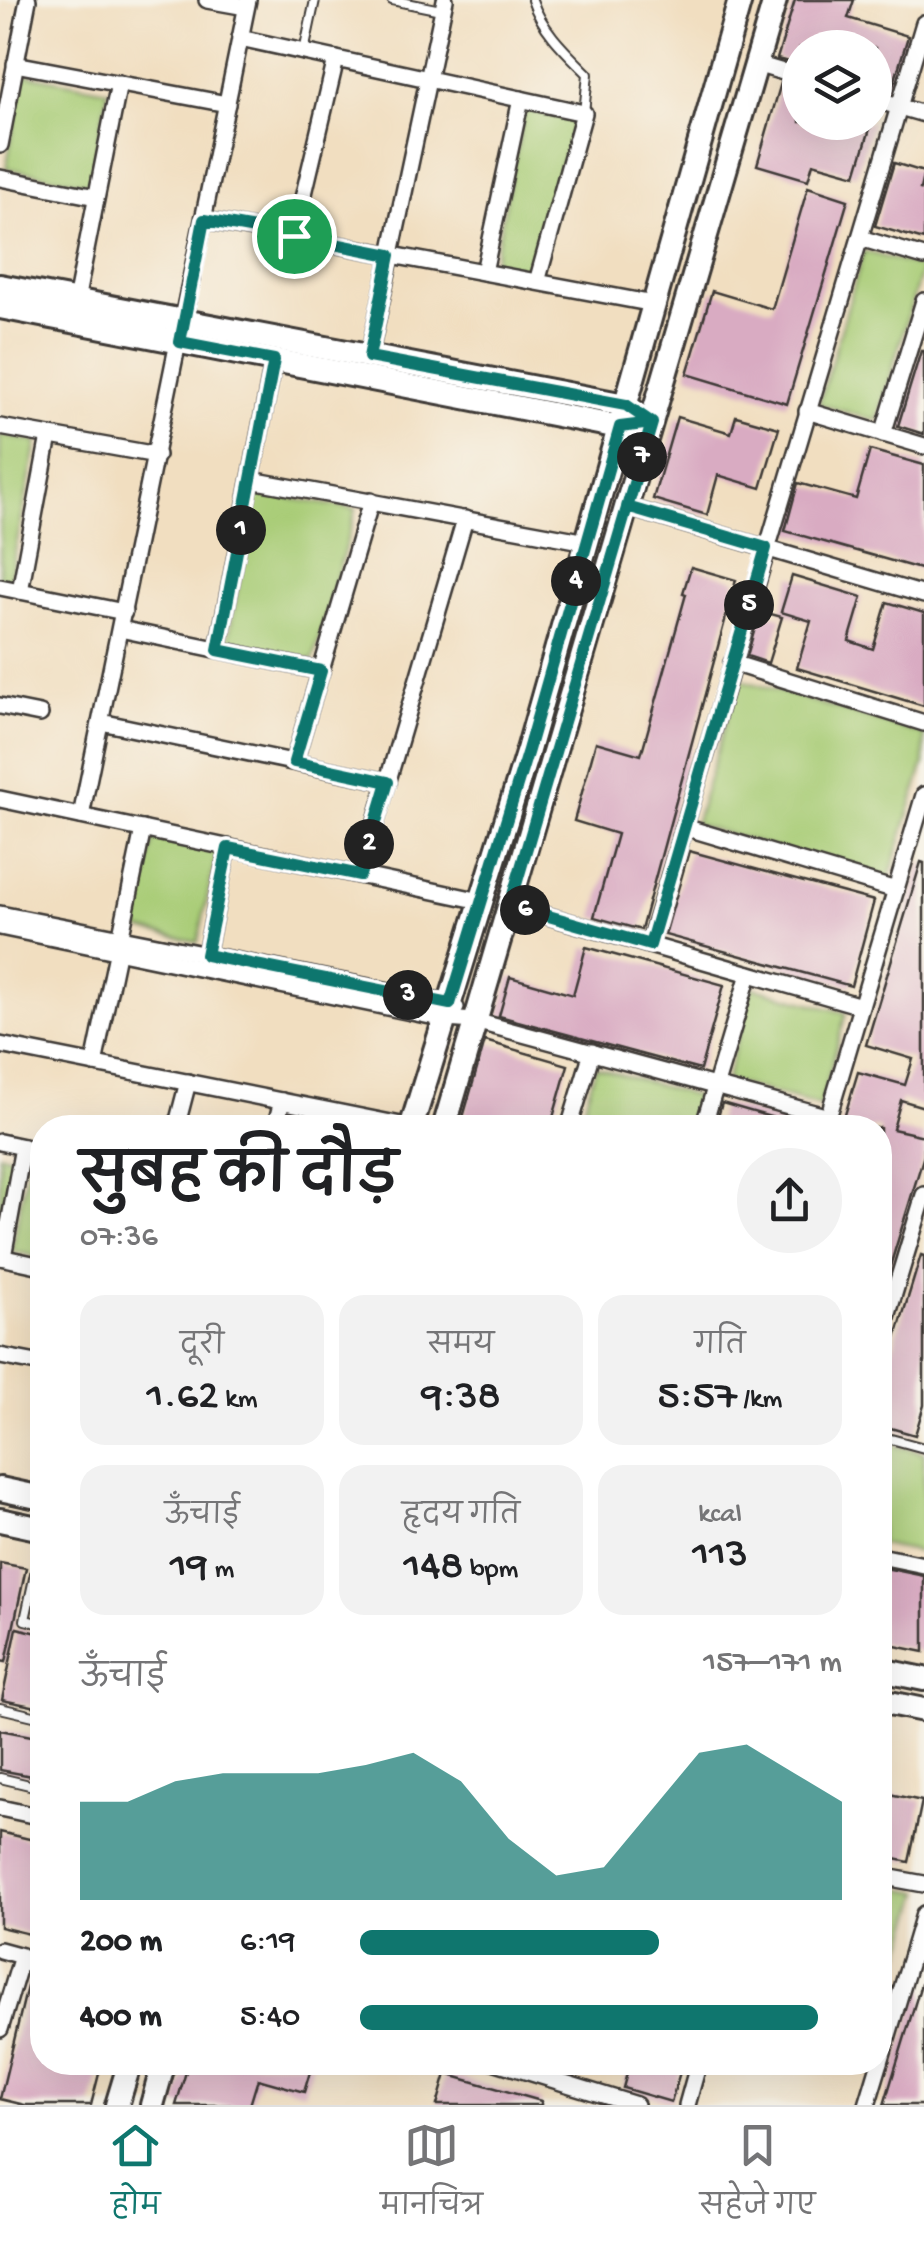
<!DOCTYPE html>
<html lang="hi">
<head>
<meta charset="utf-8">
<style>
	:root { --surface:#fff; --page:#f2f2f2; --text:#202124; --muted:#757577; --line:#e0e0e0; --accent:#0f766e }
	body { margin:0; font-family:"Gochi Hand","Playpen Sans Deva",sans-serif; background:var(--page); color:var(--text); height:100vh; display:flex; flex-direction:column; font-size:38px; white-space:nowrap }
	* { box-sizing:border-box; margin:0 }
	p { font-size:32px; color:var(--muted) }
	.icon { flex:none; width:55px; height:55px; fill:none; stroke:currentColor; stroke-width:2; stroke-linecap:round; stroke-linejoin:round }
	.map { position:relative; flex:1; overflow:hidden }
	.panel { position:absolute; left:30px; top:1115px; width:862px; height:960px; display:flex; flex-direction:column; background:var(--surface); border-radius:40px; box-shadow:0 10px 40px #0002 }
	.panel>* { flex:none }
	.tools { position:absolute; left:782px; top:30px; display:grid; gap:20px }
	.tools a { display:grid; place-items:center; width:110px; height:110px; border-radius:50%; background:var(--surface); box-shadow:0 10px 40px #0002; font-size:50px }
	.pin { position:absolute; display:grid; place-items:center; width:85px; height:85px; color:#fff; margin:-42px; border:5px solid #fff; border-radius:50%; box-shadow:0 2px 10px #0007 }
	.km { position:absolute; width:50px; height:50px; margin:-25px; border-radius:50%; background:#222; color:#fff; font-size:28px; line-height:50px; text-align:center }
	.round { display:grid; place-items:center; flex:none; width:105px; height:105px; border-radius:52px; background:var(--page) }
	.summary { display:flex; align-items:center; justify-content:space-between; height:170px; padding:0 50px }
	h1 { font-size:55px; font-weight:600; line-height:75px }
	.metrics { display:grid; grid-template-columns:repeat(3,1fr); gap:15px; height:170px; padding:10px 50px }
	.metrics div { display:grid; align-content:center; border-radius:25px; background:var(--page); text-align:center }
	.metrics b { font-size:42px; font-weight:600 }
	.metrics small { font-size:28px; font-weight:400 }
	.metrics p { font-size:28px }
	.chart { height:280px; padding:20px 50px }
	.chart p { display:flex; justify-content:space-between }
	.chart svg { width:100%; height:180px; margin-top:10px; fill:var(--accent); opacity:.7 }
	ul { padding:0 50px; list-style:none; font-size:32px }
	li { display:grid; grid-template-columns:160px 120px 1fr; align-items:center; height:75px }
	li i { height:25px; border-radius:12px; background:var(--accent) }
	.tabs { display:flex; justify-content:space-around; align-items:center; height:140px; border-top:2px solid var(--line); background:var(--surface); font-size:28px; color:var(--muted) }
	.tabs a { display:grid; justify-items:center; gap:5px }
	.tabs .active { color:var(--accent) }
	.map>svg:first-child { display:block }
	.green { fill:#a8cc76; stroke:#627449; stroke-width:2.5 }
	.building { fill:#d9abc2 }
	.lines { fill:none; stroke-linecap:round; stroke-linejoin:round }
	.lane-casing { stroke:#3c3935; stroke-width:12 }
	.street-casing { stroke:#3c3935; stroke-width:20 }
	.secondary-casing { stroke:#3c3935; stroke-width:28 }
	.lane { stroke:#fff; stroke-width:8 }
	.street { stroke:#fff; stroke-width:15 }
	.secondary { stroke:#fff; stroke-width:22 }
	.route-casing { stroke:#fff; stroke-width:20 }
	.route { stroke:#0f766e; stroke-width:12 }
</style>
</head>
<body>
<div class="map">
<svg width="924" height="2105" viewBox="0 0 924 2105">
	<rect width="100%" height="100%" fill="#f7f3e8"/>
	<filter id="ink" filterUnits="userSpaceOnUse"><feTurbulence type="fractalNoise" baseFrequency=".01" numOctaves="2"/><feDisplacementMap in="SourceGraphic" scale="20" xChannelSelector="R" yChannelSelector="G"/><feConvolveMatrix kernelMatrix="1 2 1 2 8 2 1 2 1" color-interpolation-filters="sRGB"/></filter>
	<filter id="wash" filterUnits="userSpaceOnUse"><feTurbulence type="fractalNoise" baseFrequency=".0048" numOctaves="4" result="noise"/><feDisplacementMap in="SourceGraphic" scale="40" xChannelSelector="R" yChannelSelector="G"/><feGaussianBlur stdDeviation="2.25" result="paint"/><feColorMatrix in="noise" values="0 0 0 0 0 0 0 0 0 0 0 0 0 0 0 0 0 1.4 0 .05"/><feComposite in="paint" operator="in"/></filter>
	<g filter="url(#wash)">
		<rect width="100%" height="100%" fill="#f1dec0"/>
		<g class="green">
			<path d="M24,74L108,90L90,184L6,168Z"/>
			<path d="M525,110L574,120L532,271L493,264Z"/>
			<path d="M864,251L922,268L877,421L819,404Z"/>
			<path d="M0,435L37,442L9,582L0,580Z"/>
			<path d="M255,493L356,509L313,660L227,645Z"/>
			<path d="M739,679L924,735V763L888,882L695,824Z"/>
			<path d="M154,838L217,852L198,942L134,928Z"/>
			<path d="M752,987L846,1013L820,1106L726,1080Z"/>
			<path d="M596,1067L698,1097L689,1127H578Z"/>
			<path d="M0,1154L14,1157L0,1220Z"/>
			<path d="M29,1157L42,1159V1258L12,1251Z"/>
			<path d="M880,1441L924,1453V1553L880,1544Z"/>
			<path d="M880,1885L921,1892L880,2022Z"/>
		</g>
		<g id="blocks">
			<g class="building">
				<path d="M795,0H854L848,18L908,36L891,93L875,89V48H800V65L777,59Z"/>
				<path d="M781,83L800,88V122H872L856,175L813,163L808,180L757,165Z"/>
				<path d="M894,163L924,172L920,189L924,190V240L875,226Z"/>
				<path d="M808,187L848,200L787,404L687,374L712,291L772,309Z"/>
				<path d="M921,351H924V434L898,426Z"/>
				<path d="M736,416L779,428L761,488L718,475L707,515L653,499L677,417L731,433Z"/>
				<path d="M870,450L924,465V570L785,531L798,483L856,499Z"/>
				<path d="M691,567L736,580L641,930L594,917L617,834L574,821L596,742L641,755L686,594L683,593Z"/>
				<path d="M792,576L862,597L849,641L873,649L887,602L924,613V706L797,668L811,621L781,612Z"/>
				<path d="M760,611L782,617L768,663L747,656Z"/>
				<path d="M689,851L874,901L851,986L665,935Z"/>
				<path d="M921,862L924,863V1107L901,1100L893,1129L924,1136V1155L883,1289H880V1128H841L858,1072L905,1085L913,1059L866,1045Z"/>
				<path d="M586,947L724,985L700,1070L499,1016L510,977L573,995Z"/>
				<path d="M485,1041L568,1065L550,1128H460Z"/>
				<path d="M722,1103L795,1124L794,1128H715Z"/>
				<path d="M921,1255L924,1256V1405L915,1435L880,1425V1390Z"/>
				<path d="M0,1563L26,1568L6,1662L0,1661Z"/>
				<path d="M880,1567L924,1576V1652L880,1643Z"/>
				<path d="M17,1628L42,1634V1708L2,1700Z"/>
				<path d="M0,1730L42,1738V1778L0,1770Z"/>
				<path d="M880,1792L922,1801L909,1862L880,1856Z"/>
				<path d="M0,1832L42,1842V1937L0,1927Z"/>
				<path d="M38,1941L42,1942V2062H102L91,2105H25L0,2099Z"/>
				<path d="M921,1984H924V2105H884Z"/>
				<path d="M189,2062H313L304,2092L258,2079L250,2105H176Z"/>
				<path d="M630,2062H683L671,2102L623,2088Z"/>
				<path d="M446,2074L541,2101V2105H437Z"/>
			</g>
		</g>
	</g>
	<g filter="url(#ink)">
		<use href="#blocks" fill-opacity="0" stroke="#3c3935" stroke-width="2.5"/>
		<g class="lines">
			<defs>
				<g id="lane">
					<path d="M392,0L441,10"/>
					<path d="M532,0C542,30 566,52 588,74L584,113"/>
					<path d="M304,52L315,0"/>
					<path d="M880,1436L924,1448"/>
					<path d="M42,1541L25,1620L42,1624"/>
					<path d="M0,1708L42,1718"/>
					<path d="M0,1778L42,1788"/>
				</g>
				<g id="street">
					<path d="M207,0L246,7"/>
					<path d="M240,38L584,113L537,282"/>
					<path d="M15,64L227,104"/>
					<path d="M756,64L800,77"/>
					<path d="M875,100L924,114"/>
					<path d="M0,145L28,0"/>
					<path d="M0,178L96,197"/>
					<path d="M205,220L654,304"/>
					<path d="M294,236L336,59"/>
					<path d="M860,238L924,257"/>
					<path d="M484,272L521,99"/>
					<path d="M76,301L119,83"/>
					<path d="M369,357L445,0"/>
					<path d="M807,411L924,446"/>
					<path d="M0,427L157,455"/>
					<path d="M883,434L924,301"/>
					<path d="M251,480L587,542"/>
					<path d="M627,507L924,595"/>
					<path d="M0,587L124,612"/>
					<path d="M20,591L49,436"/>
					<path d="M120,629L321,671"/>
					<path d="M218,649L274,359"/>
					<path d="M732,663L924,723"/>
					<path d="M0,706L40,714"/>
					<path d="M101,722L388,782"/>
					<path d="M294,762L371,501"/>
					<path d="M0,799L481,901"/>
					<path d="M81,816L248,0"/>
					<path d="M684,827L896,890"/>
					<path d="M360,875L465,519"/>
					<path d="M510,905L861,1006"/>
					<path d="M0,914L450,1003L456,1008"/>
					<path d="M0,927L445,1019L475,1021L829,1117"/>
					<path d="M649,945L924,23"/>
					<path d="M206,955L228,847"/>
					<path d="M0,1045L411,1127"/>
					<path d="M94,1064L143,829"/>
					<path d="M176,1128L188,1082"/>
					<path d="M275,1128L282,1101"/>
					<path d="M569,1128L592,1052"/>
					<path d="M703,1128L749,974"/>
					<path d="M825,1128L924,795"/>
					<path d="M0,1142L42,1151"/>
					<path d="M0,1257L42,1266"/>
					<path d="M3,1257L23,1147"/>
					<path d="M880,1340L924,1195"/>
					<path d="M0,1356L42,1364"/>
					<path d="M880,1556L924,1565"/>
					<path d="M0,1808L42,1817"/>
					<path d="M880,1876L924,1884"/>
					<path d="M0,1950L22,1956L0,2029"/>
					<path d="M496,2062L636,2105"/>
					<path d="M880,2062L924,1914"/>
					<path d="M687,2105L699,2062"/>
					<path d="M867,2105L880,2062"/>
				</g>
				<g id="secondary">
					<path d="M0,286L625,405L636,413"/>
					<path d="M0,307L619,427L633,425"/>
					<path d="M411,1128L528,750L740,0"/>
					<path d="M444,1128L775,0"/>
					<path d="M0,1489L42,1498"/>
					<path d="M0,1520L42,1529"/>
					<path d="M880,1670L924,1679"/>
					<path d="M880,1701L924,1710"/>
					<path d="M117,2105L130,2062"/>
					<path d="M152,2105L164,2062"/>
				</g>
			</defs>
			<use href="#lane" class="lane-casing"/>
			<use href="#street" class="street-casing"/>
			<use href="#secondary" class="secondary-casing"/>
			<use href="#lane" class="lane"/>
			<use href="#street" class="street"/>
			<use href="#secondary" class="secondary"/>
		</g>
	</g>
	<g class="lines" filter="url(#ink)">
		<defs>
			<path id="route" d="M294,236L204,220L180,342L274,360L218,650L321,671L294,762L388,782L360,875L228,848L206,955L450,1004L528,750L620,427L652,423L627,507L766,548L650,945L510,905L652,423L626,405L369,357L390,255L294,236"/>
		</defs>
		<use href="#route" class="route-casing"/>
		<use href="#route" class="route"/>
	</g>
</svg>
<div class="tools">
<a><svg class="icon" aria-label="layers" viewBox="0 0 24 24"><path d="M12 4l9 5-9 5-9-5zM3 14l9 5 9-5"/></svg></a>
</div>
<div class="pin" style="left:294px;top:236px;background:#1e9e55"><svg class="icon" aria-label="arrive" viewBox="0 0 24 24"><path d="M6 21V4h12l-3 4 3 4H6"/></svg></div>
<b class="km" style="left:241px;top:530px">1</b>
<b class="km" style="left:369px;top:844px">2</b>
<b class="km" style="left:408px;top:995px">3</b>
<b class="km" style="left:576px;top:581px">4</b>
<b class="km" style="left:749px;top:605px">5</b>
<b class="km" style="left:525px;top:910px">6</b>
<b class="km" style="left:642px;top:457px">7</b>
<section class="panel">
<div class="summary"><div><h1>सुबह की दौड़</h1><p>07:36</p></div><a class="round"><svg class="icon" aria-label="share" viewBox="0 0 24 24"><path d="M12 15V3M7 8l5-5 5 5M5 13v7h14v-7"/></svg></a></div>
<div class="metrics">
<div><p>दूरी</p><b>1.62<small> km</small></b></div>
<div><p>समय</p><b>9:38</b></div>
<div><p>गति</p><b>5:57<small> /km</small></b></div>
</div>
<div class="metrics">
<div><p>ऊँचाई</p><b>19<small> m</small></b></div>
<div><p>हृदय गति</p><b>148<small> bpm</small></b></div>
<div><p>kcal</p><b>113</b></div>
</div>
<div class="chart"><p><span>ऊँचाई</span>157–171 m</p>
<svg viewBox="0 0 160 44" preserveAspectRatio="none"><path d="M0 44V20L10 20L20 15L30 13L40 13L50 13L60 11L70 8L80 15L90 29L100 38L110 36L120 22L130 8L140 6L150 13L160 20V44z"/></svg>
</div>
<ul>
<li><b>200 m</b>6:19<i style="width:62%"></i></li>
<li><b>400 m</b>5:40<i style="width:95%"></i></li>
</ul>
</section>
</div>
<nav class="tabs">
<a class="active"><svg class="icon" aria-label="home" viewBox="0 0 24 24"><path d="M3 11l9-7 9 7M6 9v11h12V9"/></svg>होम</a>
<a><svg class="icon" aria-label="map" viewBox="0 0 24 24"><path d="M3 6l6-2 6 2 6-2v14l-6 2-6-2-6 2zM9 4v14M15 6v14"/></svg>मानचित्र</a>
<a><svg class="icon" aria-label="saved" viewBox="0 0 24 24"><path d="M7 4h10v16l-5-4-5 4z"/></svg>सहेजे गए</a>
</nav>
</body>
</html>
